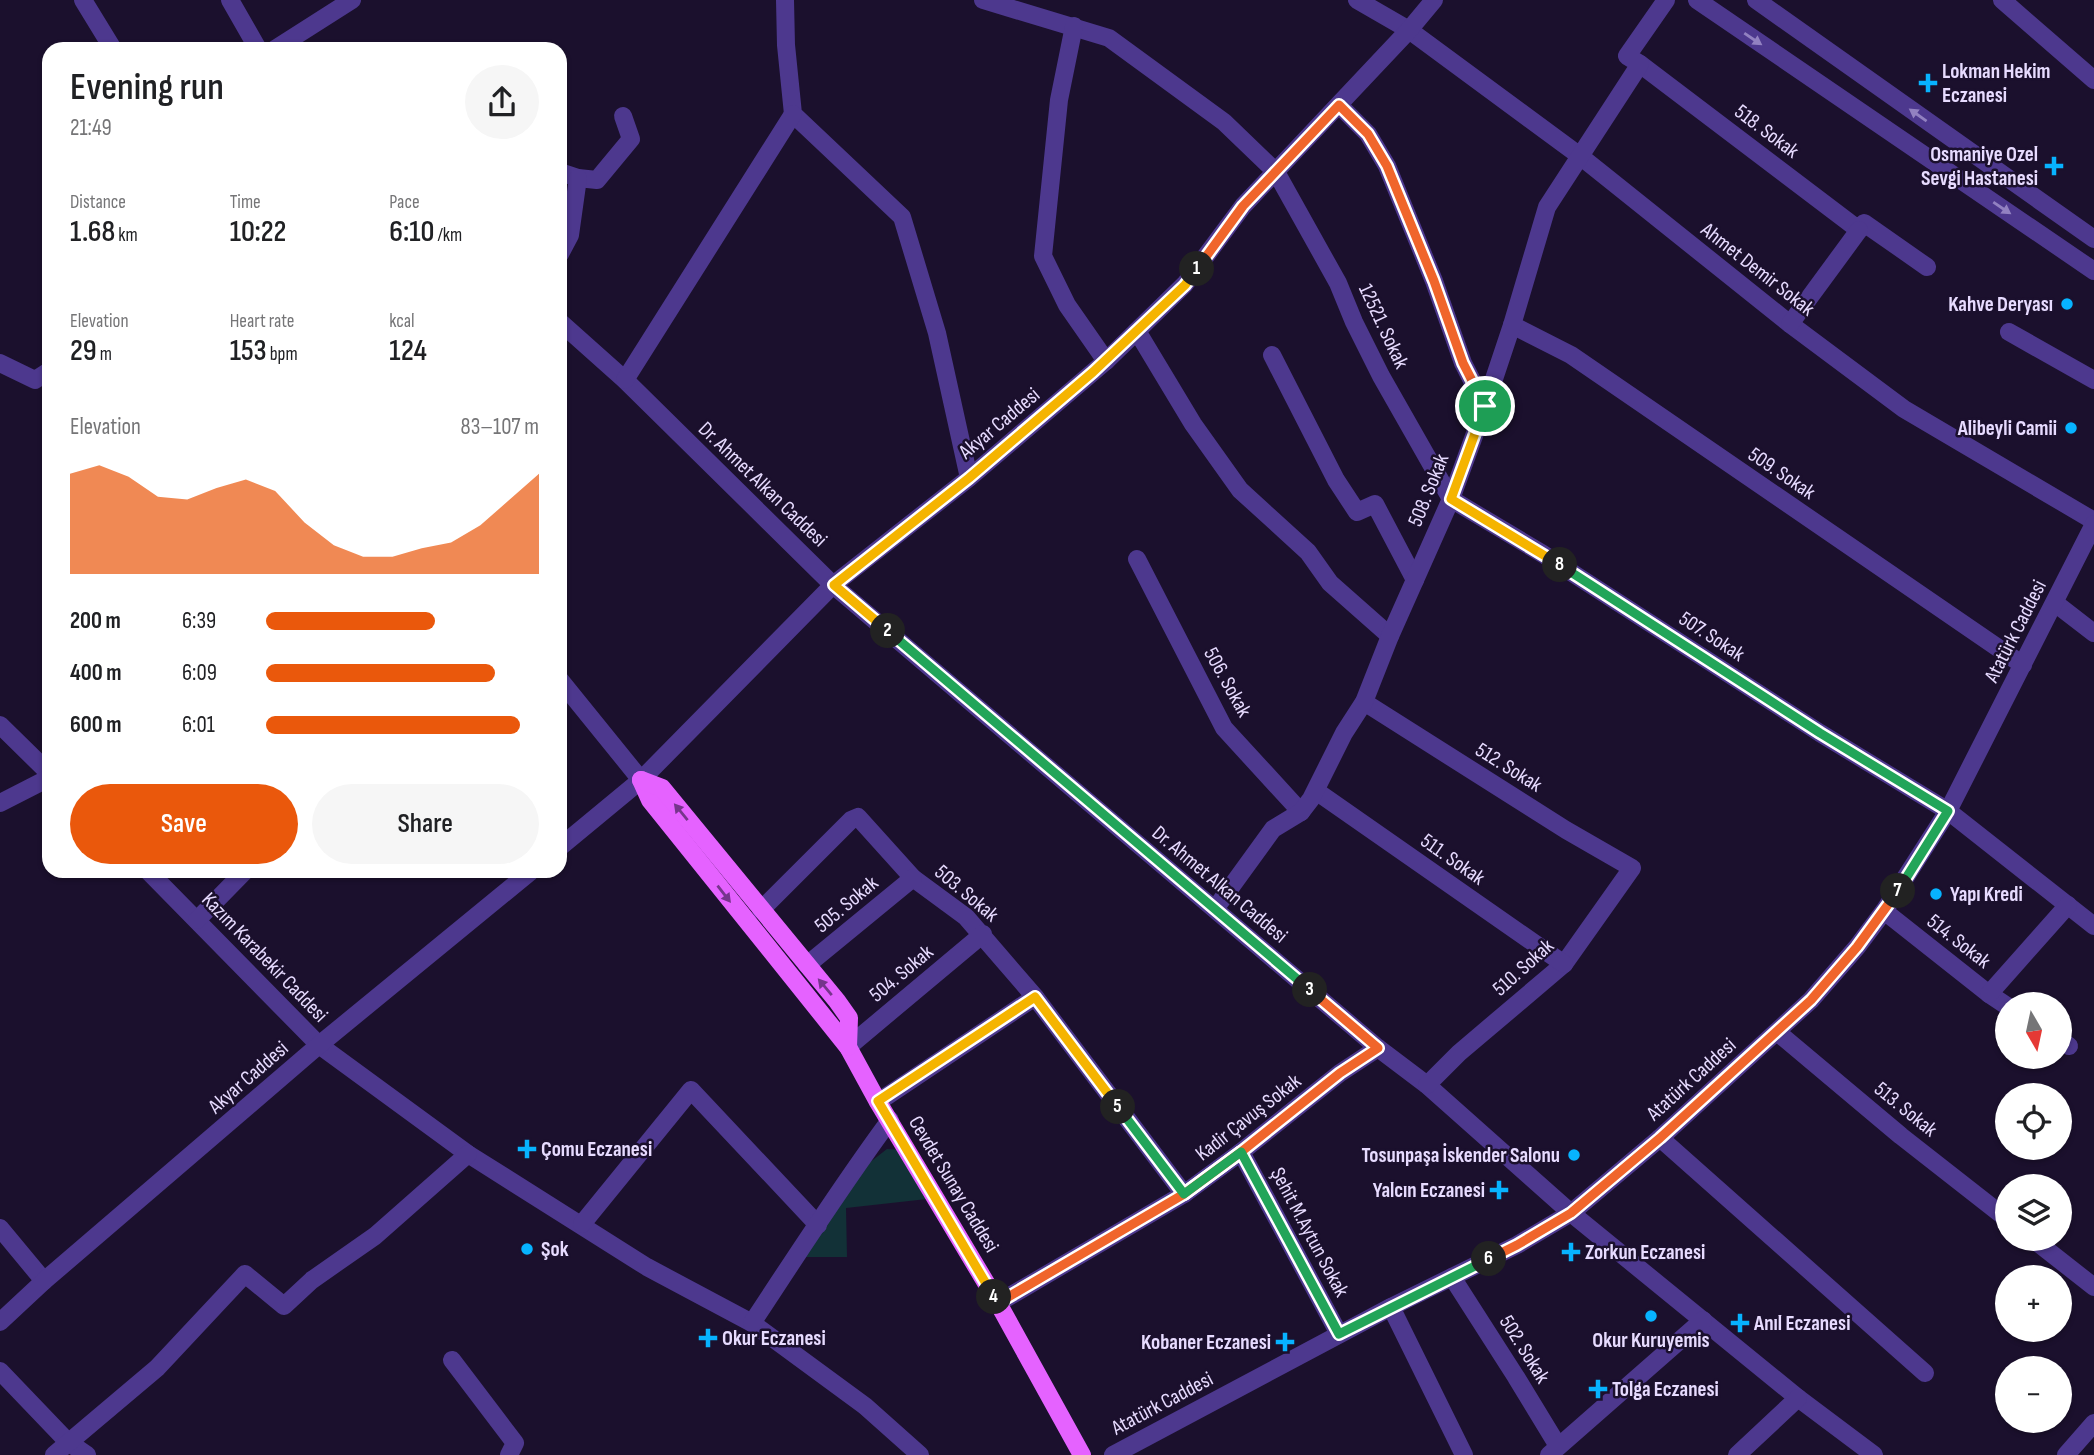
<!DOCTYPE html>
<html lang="en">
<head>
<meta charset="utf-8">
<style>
	:root { --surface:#fff; --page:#f6f6f6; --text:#202124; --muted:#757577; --accent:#ea580c }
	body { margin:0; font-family:"Sofia Sans Condensed",sans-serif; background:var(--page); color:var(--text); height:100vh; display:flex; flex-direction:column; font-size:26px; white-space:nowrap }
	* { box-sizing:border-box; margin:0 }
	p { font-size:23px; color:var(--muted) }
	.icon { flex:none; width:38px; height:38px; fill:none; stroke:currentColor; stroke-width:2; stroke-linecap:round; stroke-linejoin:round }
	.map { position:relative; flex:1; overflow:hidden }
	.drawer { position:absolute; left:42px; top:42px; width:525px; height:836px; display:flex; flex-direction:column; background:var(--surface); border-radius:21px; box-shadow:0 2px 5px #0004 }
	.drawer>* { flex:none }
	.needle { width:46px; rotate:171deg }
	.controls { position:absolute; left:1995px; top:992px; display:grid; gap:14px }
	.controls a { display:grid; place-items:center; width:77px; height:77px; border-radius:50%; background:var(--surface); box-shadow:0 2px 5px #0004; font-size:35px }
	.pin { position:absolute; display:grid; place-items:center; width:60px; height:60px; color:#fff; margin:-30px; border:4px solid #fff; border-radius:50%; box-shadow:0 2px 7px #0007 }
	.km { position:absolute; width:35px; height:35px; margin:-18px; border-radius:50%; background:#222; color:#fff; font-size:19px; line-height:35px; text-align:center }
	.round { display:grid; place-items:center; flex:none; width:74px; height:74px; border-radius:37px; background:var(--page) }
	.headline { display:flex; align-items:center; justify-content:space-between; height:119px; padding:0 28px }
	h1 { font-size:38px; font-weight:600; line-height:52px }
	.metrics { display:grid; grid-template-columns:repeat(3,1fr); gap:10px; height:119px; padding:7px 28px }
	.metrics div { display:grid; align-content:center }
	.metrics b { font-size:30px; font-weight:600 }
	.metrics small { font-size:19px; font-weight:400 }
	.metrics p { font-size:19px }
	.chart { height:196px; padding:14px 28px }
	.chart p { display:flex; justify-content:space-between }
	.chart svg { width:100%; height:126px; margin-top:7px; fill:var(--accent); opacity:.7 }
	.cta { display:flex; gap:14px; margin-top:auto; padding:14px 28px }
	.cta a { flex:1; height:80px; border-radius:42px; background:var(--accent); color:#fff; font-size:28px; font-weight:600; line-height:80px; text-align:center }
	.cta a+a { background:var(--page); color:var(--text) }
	ul { padding:0 28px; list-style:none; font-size:23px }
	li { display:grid; grid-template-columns:112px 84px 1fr; align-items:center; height:52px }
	li i { height:18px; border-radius:9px; background:var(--accent) }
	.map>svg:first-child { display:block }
	.green { fill:#123137 }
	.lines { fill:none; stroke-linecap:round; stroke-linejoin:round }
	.minor { stroke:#4d388e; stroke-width:18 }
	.major { stroke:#e562ff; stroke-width:18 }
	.oneway { fill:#9281c1 }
	.oneway2 { fill:#76358c }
	.split-1-casing { stroke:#fff; stroke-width:14 }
	.split-2-casing { stroke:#fff; stroke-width:14 }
	.split-3-casing { stroke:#fff; stroke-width:14 }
	.split-4-casing { stroke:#fff; stroke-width:14 }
	.split-5-casing { stroke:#fff; stroke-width:14 }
	.split-6-casing { stroke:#fff; stroke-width:14 }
	.split-7-casing { stroke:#fff; stroke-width:14 }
	.split-8-casing { stroke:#fff; stroke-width:14 }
	.split-9-casing { stroke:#fff; stroke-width:14 }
	.split-1 { stroke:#f0652b; stroke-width:9 }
	.split-2 { stroke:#f5b400; stroke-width:9 }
	.split-3 { stroke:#22a559; stroke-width:9 }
	.split-4 { stroke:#f0652b; stroke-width:9 }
	.split-5 { stroke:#f5b400; stroke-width:9 }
	.split-6 { stroke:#22a559; stroke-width:9 }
	.split-7 { stroke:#f0652b; stroke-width:9 }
	.split-8 { stroke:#22a559; stroke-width:9 }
	.split-9 { stroke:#f5b400; stroke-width:9 }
	.poi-dot { fill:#07b3ff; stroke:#1b102d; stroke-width:2.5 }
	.labels { text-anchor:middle; stroke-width:5; stroke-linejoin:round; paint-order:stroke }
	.poi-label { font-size:21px; font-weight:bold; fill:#e7dbff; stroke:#1b102d; text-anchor:start }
	.street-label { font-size:21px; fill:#e7dbff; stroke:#1b102d }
</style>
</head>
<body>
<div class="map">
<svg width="2094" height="1455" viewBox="0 0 2094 1455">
	<rect width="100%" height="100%" fill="#1b102d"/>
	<path class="green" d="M887,1149L902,1150L927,1199L846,1208L847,1257H802L860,1170Z"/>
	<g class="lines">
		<g class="minor">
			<path d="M83,0L113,49"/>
			<path d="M230,0L258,49"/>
			<path d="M785,0L786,45L793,114L902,217L937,333L969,478"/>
			<path d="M983,0L1109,38L1224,122L1276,172L1338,283L1354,322L1381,376L1451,499L1543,554L1820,733L1948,811L2094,926"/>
			<path d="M1357,0L1409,30L1580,156L1790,324L1904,409L2094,521"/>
			<path d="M1697,0L2094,271"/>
			<path d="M1756,0L2094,239"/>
			<path d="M2002,0L2094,80"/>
			<path d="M1074,26L1059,100L1043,256L1067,305L1106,361"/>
			<path d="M275,49L352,0"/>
			<path d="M1640,64L1859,230L1864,223L1927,267"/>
			<path d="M1339,105L1368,134L1387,166L1434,281L1463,363L1485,406"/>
			<path d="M560,172L578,178L597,180L631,139L623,116"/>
			<path d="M560,254L570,235L578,178"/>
			<path d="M560,322L625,380L833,585L1378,1048L1427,1085L1571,1213L1798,1398L1874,1455"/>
			<path d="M1790,324L1859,230"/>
			<path d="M1512,325L1571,355L2023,665"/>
			<path d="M1137,331L1193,424L1240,490L1308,552L1330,583L1390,636"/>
			<path d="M2009,332L2094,380"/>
			<path d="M1272,355L1336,480L1357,512L1375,504L1415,580"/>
			<path d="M0,363L35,380L49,371"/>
			<path d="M625,380L793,114"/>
			<path d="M1137,559L1224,728L1301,812"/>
			<path d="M2055,603L2094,633"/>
			<path d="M560,680L641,780"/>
			<path d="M1364,702L1566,830L1632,868L1564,964L1459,1053L1427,1085"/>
			<path d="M0,725L49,773"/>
			<path d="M1316,791L1564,964"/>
			<path d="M0,803L49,778"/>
			<path d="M560,847L641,780L833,585L969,478L1106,361L1185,284L1243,206L1409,30L1434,0"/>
			<path d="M149,872L319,1045L468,1154L647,1267L752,1323L865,1406L920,1455"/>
			<path d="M1215,909L1273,829L1301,812L1311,799L1344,733L1364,702L1390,636L1451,499L1485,406L1512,325L1547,207L1640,64L1627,56L1666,0"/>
			<path d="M761,910L851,820L858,817L913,878L966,917L1035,997L878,1102"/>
			<path d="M1884,911L1989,994L2007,1006"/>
			<path d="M197,920L244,872"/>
			<path d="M807,965L913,878"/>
			<path d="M1989,994L2068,905"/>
			<path d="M1035,997L1184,1194"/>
			<path d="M1777,1032L1901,1136L2007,1219"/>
			<path d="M2060,1040L2069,1046"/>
			<path d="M848,1047L983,934"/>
			<path d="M1660,1138L1925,1373"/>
			<path d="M1241,1152L1339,1334"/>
			<path d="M582,1224L691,1090L818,1225"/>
			<path d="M0,1228L44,1281"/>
			<path d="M2033,1239L2094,1287"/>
			<path d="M1452,1277L1516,1377L1558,1446"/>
			<path d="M998,1303L1184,1194L1241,1152L1340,1073L1378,1048"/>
			<path d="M1391,1307L1464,1455"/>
			<path d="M0,1322L44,1281L319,1045L530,872"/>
			<path d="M752,1323C797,1255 841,1186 890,1120"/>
			<path d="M452,1360L515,1443L509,1455"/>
			<path d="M0,1371L68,1442L87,1455"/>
			<path d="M54,1455L157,1368L245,1274L284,1306L312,1280L375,1236L468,1154"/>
			<path d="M1113,1455L1391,1307L1517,1245L1571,1213L1660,1138L1811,1000L1857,947L1884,911L1948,811L2094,524"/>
			<path d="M1549,1455L1703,1320"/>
			<path d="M1737,1455L1798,1398"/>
			<path d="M2066,1455L2094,1423"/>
		</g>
		<g class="major">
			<path d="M641,780L650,800L848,1047L878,1102L998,1303L1082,1455"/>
			<path d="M641,780L662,788L837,1001L849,1018L848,1047"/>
		</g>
	</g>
	<defs><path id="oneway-solid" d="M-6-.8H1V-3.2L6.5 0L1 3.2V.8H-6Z" transform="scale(1.75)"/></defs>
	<g class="oneway">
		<use href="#oneway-solid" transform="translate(1753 39) rotate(34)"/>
		<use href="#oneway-solid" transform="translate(1918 115) rotate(-145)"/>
		<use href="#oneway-solid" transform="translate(2002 208) rotate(34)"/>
	</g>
	<g class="oneway2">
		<use href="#oneway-solid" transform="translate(681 812) rotate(-129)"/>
		<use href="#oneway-solid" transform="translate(724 894) rotate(52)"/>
		<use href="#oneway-solid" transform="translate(825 987) rotate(-130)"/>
	</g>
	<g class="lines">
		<defs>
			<path id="split-1" d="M1197,269L1243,206L1339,105L1368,134L1387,166L1434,281L1463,363L1485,406"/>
			<path id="split-2" d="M888,631L834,585L969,478L1093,372L1185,285L1197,269"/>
			<path id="split-3" d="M888,631L1310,990"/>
			<path id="split-4" d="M994,1297L998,1303L1184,1194L1241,1152L1340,1073L1378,1048L1310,990"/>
			<path id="split-5" d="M994,1297L878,1101L1035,997L1118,1107"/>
			<path id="split-6" d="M1118,1107L1184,1194L1241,1152L1339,1334L1489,1259"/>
			<path id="split-7" d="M1489,1259L1517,1245L1571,1213L1660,1138L1811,1000L1857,947L1898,891"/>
			<path id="split-8" d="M1560,565L1820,733L1948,811L1898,891"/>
			<path id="split-9" d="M1485,406L1451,499L1560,565"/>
		</defs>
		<use href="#split-1" class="split-1-casing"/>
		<use href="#split-2" class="split-2-casing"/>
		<use href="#split-3" class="split-3-casing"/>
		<use href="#split-4" class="split-4-casing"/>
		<use href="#split-5" class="split-5-casing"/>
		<use href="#split-6" class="split-6-casing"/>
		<use href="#split-7" class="split-7-casing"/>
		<use href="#split-8" class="split-8-casing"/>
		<use href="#split-9" class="split-9-casing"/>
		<use href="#split-1" class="split-1"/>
		<use href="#split-2" class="split-2"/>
		<use href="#split-3" class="split-3"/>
		<use href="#split-4" class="split-4"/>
		<use href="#split-5" class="split-5"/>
		<use href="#split-6" class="split-6"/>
		<use href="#split-7" class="split-7"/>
		<use href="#split-8" class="split-8"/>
		<use href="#split-9" class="split-9"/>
	</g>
	<g class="poi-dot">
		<path d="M1924.5 72.5h7v7h7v7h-7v7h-7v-7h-7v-7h7z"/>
		<path d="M2050.5 155.5h7v7h7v7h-7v7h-7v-7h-7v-7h7z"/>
		<circle cx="2067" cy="304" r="7"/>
		<circle cx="2071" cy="428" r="7"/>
		<circle cx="1936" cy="894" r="7"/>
		<path d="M523.5 1138.5h7v7h7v7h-7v7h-7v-7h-7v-7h7z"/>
		<circle cx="1574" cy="1155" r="7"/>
		<path d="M1495.5 1179.5h7v7h7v7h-7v7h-7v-7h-7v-7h7z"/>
		<circle cx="527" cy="1249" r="7"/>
		<path d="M1567.5 1241.5h7v7h7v7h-7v7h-7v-7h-7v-7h7z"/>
		<circle cx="1651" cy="1316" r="7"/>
		<path d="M1736.5 1312.5h7v7h7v7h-7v7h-7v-7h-7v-7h7z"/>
		<path d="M704.5 1327.5h7v7h7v7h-7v7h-7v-7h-7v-7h7z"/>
		<path d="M1281.5 1331.5h7v7h7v7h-7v7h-7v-7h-7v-7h7z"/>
		<path d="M1594.5 1378.5h7v7h7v7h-7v7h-7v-7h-7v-7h7z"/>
	</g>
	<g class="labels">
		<g class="poi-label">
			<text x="1942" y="78">Lokman Hekim<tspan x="1942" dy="24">Eczanesi</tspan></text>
			<text x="2038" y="161" text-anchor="end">Osmaniye Ozel<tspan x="2038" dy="24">Sevgi Hastanesi</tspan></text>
			<text x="2053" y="311" text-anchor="end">Kahve Deryası</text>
			<text x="2057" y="435" text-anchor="end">Alibeyli Camii</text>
			<text x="1950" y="901">Yapı Kredi</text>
			<text x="541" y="1156">Çomu Eczanesi</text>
			<text x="1560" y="1162" text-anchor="end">Tosunpaşa İskender Salonu</text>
			<text x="1485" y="1197" text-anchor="end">Yalcın Eczanesi</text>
			<text x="541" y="1256">Şok</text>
			<text x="1585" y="1259">Zorkun Eczanesi</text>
			<text x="1754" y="1330">Anıl Eczanesi</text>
			<text x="722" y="1345">Okur Eczanesi</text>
			<text x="1651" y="1347" text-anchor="middle">Okur Kuruyemis</text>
			<text x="1271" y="1349" text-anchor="end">Kobaner Eczanesi</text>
			<text x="1612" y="1396">Tolga Eczanesi</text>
		</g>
		<g class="street-label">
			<text transform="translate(1767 131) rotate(37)" y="7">518. Sokak</text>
			<text transform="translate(1758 269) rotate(38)" y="7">Ahmet Demir Sokak</text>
			<text transform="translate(1384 326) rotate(65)" y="7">12521. Sokak</text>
			<text transform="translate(999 423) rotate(-40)" y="7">Akyar Caddesi</text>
			<text transform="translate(1782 473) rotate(34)" y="7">509. Sokak</text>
			<text transform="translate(763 484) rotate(44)" y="7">Dr. Ahmet Alkan Caddesi</text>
			<text transform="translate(1428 490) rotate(-68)" y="7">508. Sokak</text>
			<text transform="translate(2015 631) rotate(-63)" y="7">Atatürk Caddesi</text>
			<text transform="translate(1712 636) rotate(33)" y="7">507. Sokak</text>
			<text transform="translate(1228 682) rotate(61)" y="7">506. Sokak</text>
			<text transform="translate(1509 767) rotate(32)" y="7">512. Sokak</text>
			<text transform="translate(1453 859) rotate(35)" y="7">511. Sokak</text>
			<text transform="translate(1220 884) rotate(40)" y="7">Dr. Ahmet Alkan Caddesi</text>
			<text transform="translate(967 893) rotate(40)" y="7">503. Sokak</text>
			<text transform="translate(846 904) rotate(-40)" y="7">505. Sokak</text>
			<text transform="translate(1959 941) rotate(38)" y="7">514. Sokak</text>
			<text transform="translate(265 957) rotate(46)" y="7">Kazım Karabekir Caddesi</text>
			<text transform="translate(1523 967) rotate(-42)" y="7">510. Sokak</text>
			<text transform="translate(901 973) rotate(-40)" y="7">504. Sokak</text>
			<text transform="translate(248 1077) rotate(-41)" y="7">Akyar Caddesi</text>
			<text transform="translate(1691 1079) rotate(-42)" y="7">Atatürk Caddesi</text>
			<text transform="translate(1906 1109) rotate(39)" y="7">513. Sokak</text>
			<text transform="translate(1248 1117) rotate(-38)" y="7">Kadir Çavuş Sokak</text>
			<text transform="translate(954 1184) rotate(59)" y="7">Cevdet Sunay Caddesi</text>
			<text transform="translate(1310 1232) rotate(62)" y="7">Şehit M.Aytun Sokak</text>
			<text transform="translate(1525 1349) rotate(58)" y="7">502. Sokak</text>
			<text transform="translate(1162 1403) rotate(-28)" y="7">Atatürk Caddesi</text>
		</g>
	</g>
</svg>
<div class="controls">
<a><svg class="needle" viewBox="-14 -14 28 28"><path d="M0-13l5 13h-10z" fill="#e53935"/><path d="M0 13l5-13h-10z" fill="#757577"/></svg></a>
<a><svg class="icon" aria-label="locate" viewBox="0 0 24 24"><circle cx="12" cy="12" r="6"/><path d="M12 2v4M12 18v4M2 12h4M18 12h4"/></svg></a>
<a><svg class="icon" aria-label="layers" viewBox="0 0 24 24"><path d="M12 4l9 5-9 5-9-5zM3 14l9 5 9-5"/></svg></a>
<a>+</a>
<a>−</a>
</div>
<div class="pin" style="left:1485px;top:406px;background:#1e9e55"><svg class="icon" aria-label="arrive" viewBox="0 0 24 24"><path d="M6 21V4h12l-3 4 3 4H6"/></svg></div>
<b class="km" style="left:1197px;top:269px">1</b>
<b class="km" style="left:888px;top:631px">2</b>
<b class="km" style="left:1310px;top:990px">3</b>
<b class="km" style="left:994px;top:1297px">4</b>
<b class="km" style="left:1118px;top:1107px">5</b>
<b class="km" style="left:1489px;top:1259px">6</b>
<b class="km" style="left:1898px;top:891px">7</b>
<b class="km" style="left:1560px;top:565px">8</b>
<section class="drawer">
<div class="headline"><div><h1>Evening run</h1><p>21:49</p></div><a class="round"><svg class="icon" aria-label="share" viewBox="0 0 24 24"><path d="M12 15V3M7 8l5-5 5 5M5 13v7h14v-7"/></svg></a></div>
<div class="metrics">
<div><p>Distance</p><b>1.68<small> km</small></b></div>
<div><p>Time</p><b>10:22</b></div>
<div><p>Pace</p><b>6:10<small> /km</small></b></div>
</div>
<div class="metrics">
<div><p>Elevation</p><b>29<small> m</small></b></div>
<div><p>Heart rate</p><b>153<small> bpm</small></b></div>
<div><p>kcal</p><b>124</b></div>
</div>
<div class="chart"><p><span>Elevation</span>83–107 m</p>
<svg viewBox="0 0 160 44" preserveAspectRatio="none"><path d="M0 44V9L10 6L20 10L30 17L40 18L50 14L60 11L70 15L80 26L90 34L100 38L110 38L120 35L130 33L140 27L150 18L160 9V44z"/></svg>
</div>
<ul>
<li><b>200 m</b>6:39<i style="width:62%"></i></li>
<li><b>400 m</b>6:09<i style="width:84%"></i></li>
<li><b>600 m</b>6:01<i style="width:93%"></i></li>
</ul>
<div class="cta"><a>Save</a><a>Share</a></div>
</section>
</div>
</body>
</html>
